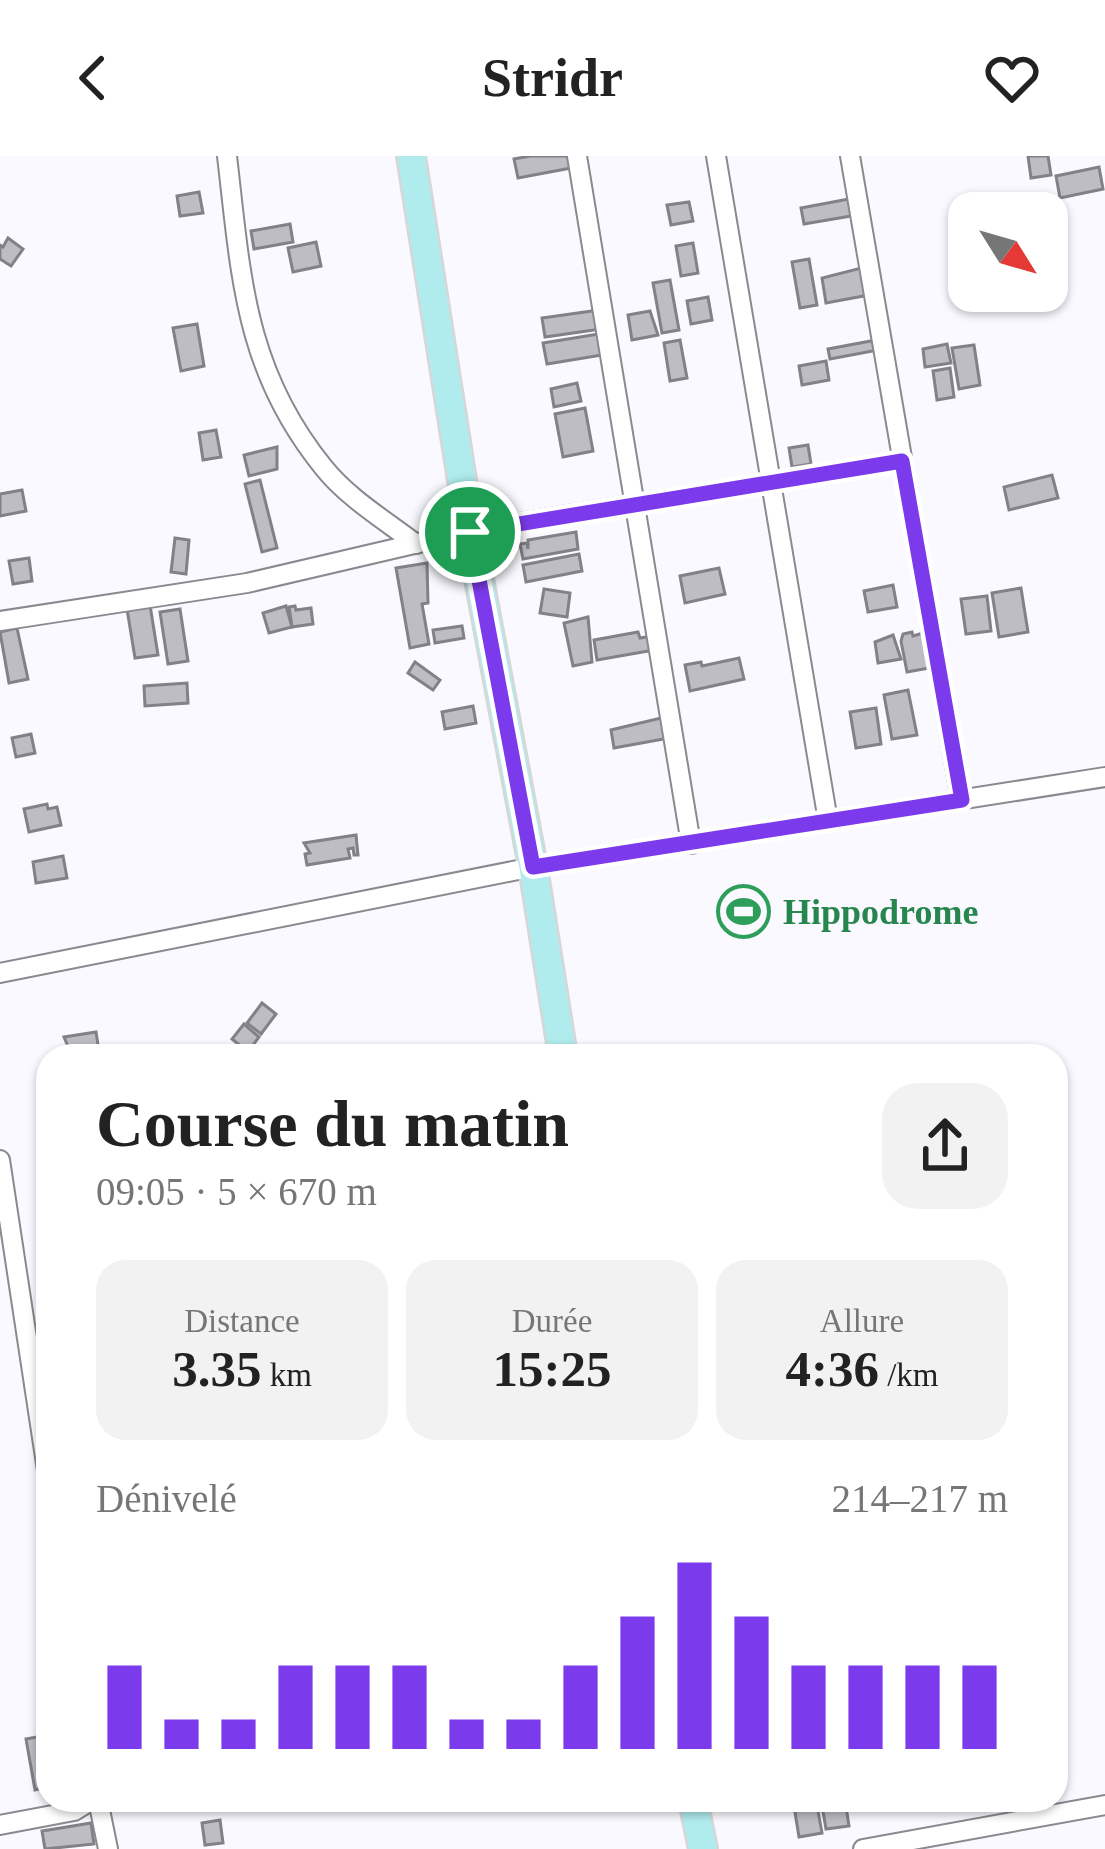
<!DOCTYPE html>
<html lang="fr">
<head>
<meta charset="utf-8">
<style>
	:root { --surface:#fff; --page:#f2f2f2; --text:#222; --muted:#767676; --accent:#7c3aed }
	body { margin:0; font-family:Georgia,serif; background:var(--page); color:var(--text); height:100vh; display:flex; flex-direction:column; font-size:45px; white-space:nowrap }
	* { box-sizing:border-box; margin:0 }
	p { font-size:39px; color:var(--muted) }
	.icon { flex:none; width:66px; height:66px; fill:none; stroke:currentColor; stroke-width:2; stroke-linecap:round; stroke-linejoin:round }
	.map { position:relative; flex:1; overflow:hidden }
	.details { position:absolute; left:36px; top:888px; width:1032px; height:768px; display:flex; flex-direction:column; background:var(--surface); border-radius:36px; box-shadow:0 3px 9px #0004 }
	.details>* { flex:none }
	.needle { width:78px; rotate:127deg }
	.controls { position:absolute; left:948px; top:36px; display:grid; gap:24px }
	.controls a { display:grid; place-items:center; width:120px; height:120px; border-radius:24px; background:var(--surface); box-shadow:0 3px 9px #0004; font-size:60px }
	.pin { position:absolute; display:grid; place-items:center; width:102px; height:102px; color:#fff; margin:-51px; border:6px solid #fff; border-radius:50%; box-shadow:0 3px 12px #0007 }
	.round { display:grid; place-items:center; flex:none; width:126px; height:126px; border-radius:36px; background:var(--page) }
	.overview { display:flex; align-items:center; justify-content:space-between; height:204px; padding:0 60px }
	h1 { font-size:66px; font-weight:700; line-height:90px }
	.metrics { display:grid; grid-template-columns:repeat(3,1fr); gap:18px; height:204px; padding:12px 60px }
	.metrics div { display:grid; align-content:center; border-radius:30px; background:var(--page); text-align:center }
	.metrics b { font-size:51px; font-weight:700 }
	.metrics small { font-size:33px; font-weight:400 }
	.metrics p { font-size:33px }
	.chart { height:336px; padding:24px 60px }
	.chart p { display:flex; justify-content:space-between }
	.chart svg { width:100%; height:216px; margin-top:12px; stroke:var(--accent); stroke-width:6 }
	header { display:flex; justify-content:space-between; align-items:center; height:156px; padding:0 60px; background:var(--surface); font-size:54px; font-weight:700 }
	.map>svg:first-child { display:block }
	.building { fill:#bfbdc4; stroke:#828187; stroke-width:3 }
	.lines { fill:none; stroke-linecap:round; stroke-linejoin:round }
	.street-casing { stroke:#8a898f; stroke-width:22 }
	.primary-casing { stroke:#d7d7d7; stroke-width:32 }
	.street { stroke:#fff; stroke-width:18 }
	.primary { stroke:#b0ecee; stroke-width:27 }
	.route-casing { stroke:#fff; stroke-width:24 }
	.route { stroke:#7c3aed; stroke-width:15 }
	.labels { text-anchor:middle; stroke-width:9; stroke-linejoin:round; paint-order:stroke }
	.leisure-label { font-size:36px; font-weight:bold; fill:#27864d; stroke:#faf9ff; text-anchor:start }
</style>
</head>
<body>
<header><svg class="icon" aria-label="back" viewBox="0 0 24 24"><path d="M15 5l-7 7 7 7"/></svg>Stridr<svg class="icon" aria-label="heart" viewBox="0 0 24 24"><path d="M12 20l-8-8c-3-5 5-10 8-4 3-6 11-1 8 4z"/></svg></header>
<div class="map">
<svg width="1105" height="1693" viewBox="0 0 1105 1693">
	<rect width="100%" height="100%" fill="#faf9ff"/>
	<g class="building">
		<path d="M530,0H569L571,12L518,22L514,3Z"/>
		<path d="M1028,0H1048L1051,19L1031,22Z"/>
		<path d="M1099,11L1103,33L1060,42L1056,20Z"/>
		<path d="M199,36L203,57L180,60L177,40Z"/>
		<path d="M854,42L857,59L804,68L801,52Z"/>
		<path d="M1057,45L1062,74L1047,77V57H1043L1041,47Z"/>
		<path d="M689,46L693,65L671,69L667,49Z"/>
		<path d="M290,68L293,86L254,93L251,75Z"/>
		<path d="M8,82L23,93L11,110L0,103V89L3,91Z"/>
		<path d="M316,86L321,110L293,116L288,92Z"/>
		<path d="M693,87L698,117L681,120L676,90Z"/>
		<path d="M809,103L817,149L800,152L792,106Z"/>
		<path d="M865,111L869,139L826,147L822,122Z"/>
		<path d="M670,124L679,174L662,177L653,127Z"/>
		<path d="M708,141L712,164L691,168L687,145Z"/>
		<path d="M599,154L601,173L545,181L542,162Z"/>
		<path d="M650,155L658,179L632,184L628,159Z"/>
		<path d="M197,168L204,210L181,215L173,172Z"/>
		<path d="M605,177L608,198L547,208L543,187Z"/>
		<path d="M680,184L687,222L670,225L664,187Z"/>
		<path d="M871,185L878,194L830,203L828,193Z"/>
		<path d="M947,188L951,207L925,211L923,193Z"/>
		<path d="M974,189L980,229L959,233L952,192Z"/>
		<path d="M826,205L829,224L802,229L799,210Z"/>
		<path d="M950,212L954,241L937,244L933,215Z"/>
		<path d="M577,227L581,245L554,251L551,233Z"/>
		<path d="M585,252L593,295L563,301L555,258Z"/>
		<path d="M216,274L221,301L203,304L199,277Z"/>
		<path d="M808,289L811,308L792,311L789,292Z"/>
		<path d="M277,291V313L249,320L244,299Z"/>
		<path d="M1052,319L1058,342L1009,354L1004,331Z"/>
		<path d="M260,324L277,392L262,396L245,328Z"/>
		<path d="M22,334L26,355L0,360V338Z"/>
		<path d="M576,376L578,393L523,403L520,388L527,387L528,393V384Z"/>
		<path d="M175,382L189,384L186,418L171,416Z"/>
		<path d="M579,398L582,415L526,426L523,409Z"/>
		<path d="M29,402L32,425L13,428L9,405Z"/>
		<path d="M427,407L428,447L422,448L429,488L410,492L396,412Z"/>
		<path d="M719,412L725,438L685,447L680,420Z"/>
		<path d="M893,429L897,451L868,456L864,435Z"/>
		<path d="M1021,432L1028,476L999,481L992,437Z"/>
		<path d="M544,433L570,437L567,461L540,457Z"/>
		<path d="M987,440L991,475L966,478L961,443Z"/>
		<path d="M150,449L158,499L135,502L127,453Z"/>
		<path d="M286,450L292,471L269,477L263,457Z"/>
		<path d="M295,450L296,454L311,452L313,468L292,471L289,451Z"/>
		<path d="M180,453L188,505L168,508L160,456Z"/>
		<path d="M588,461L592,506L573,510L564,467Z"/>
		<path d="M462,470L464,482L435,487L433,474Z"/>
		<path d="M17,472L28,523L9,527L0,476Z"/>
		<path d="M638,476L640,482L652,480L654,494L597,504L594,484Z"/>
		<path d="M912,476L913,480L923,477L929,512L907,516L901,485L903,478Z"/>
		<path d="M893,479L901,503L878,507L875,486Z"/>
		<path d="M739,502L744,523L690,535L685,509L701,506L702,510Z"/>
		<path d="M415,506L440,524L433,534L408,517Z"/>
		<path d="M187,527L188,547L145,550L144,530Z"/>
		<path d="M908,534L917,579L892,583L884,539Z"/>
		<path d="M473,550L476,567L445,573L442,556Z"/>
		<path d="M876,552L881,588L856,592L850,556Z"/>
		<path d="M665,561L669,582L614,592L611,574Z"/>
		<path d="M31,578L35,597L16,601L12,582Z"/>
		<path d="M47,648L48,653L57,651L61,669L29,676L24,653Z"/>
		<path d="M356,679L358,699H354L353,692L348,693L350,702L307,709L305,698L310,697L304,687Z"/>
		<path d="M63,700L67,722L36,727L33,706Z"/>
		<path d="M262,847L276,858L261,878L247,867Z"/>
		<path d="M244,868L259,881L248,896L232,883Z"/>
		<path d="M96,876L99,895L90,897L86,890L88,899L94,900H67L71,898L64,881Z"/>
		<path d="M48,1579V1631L35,1634L26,1583Z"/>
		<path d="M793,1644H816L822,1677L799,1681Z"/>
		<path d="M821,1644H845L849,1670L826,1673Z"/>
		<path d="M220,1664L223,1687L205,1689L202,1667Z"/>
		<path d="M91,1667L94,1688L45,1693L42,1675Z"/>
	</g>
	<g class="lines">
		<defs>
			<g id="street">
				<path d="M227,0C241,119 244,214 324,312C348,342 386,365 416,388"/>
				<path d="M577,0L691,688"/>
				<path d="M716,0L828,665"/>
				<path d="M850,0L961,644"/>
				<path d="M0,465L247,427L470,375L902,305"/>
				<path d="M0,817L533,711L1105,621"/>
				<path d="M0,1004L48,1321"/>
				<path d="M98,1644L108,1693"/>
				<path d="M0,1669L74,1655L92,1644"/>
				<path d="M863,1693L1105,1649"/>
			</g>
			<g id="primary">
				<path d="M411,0L470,375L533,711L563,900"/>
				<path d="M693,1644L703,1693"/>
			</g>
		</defs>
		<use href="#street" class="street-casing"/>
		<use href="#primary" class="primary-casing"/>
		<use href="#street" class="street"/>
		<use href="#primary" class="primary"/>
	</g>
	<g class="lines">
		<defs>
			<path id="route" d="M902,305L962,644L533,711L470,376Z"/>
		</defs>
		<use href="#route" class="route-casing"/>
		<use href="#route" class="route"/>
	</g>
	<defs>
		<symbol id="stadium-ring" viewBox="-11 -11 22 22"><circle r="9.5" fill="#faf9ff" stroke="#2e9e5b" stroke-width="1.5"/><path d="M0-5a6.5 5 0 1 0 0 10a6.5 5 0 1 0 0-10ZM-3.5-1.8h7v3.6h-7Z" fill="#2e9e5b"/></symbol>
	</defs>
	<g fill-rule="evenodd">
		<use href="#stadium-ring" x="714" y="726" width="59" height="59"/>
	</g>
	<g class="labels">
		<g class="leisure-label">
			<text x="783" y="768">Hippodrome</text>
		</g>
	</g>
</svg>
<div class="controls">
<a><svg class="needle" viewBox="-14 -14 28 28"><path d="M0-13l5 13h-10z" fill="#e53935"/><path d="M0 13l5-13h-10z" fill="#767676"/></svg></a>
</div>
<div class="pin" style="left:470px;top:376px;background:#1e9e55"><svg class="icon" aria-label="arrive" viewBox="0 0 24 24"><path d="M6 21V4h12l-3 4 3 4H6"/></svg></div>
<section class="details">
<div class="overview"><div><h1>Course du matin</h1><p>09:05 · 5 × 670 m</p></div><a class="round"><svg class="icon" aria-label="share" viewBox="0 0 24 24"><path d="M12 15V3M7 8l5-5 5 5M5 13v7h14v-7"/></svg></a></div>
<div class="metrics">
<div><p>Distance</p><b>3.35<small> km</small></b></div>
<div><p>Durée</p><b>15:25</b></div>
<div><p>Allure</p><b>4:36<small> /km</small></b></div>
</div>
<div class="chart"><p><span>Dénivelé</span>214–217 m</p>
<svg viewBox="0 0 160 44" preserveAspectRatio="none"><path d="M5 44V27M15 44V38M25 44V38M35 44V27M45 44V27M55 44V27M65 44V38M75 44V38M85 44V27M95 44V17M105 44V6M115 44V17M125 44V27M135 44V27M145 44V27M155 44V27"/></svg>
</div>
</section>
</div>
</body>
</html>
